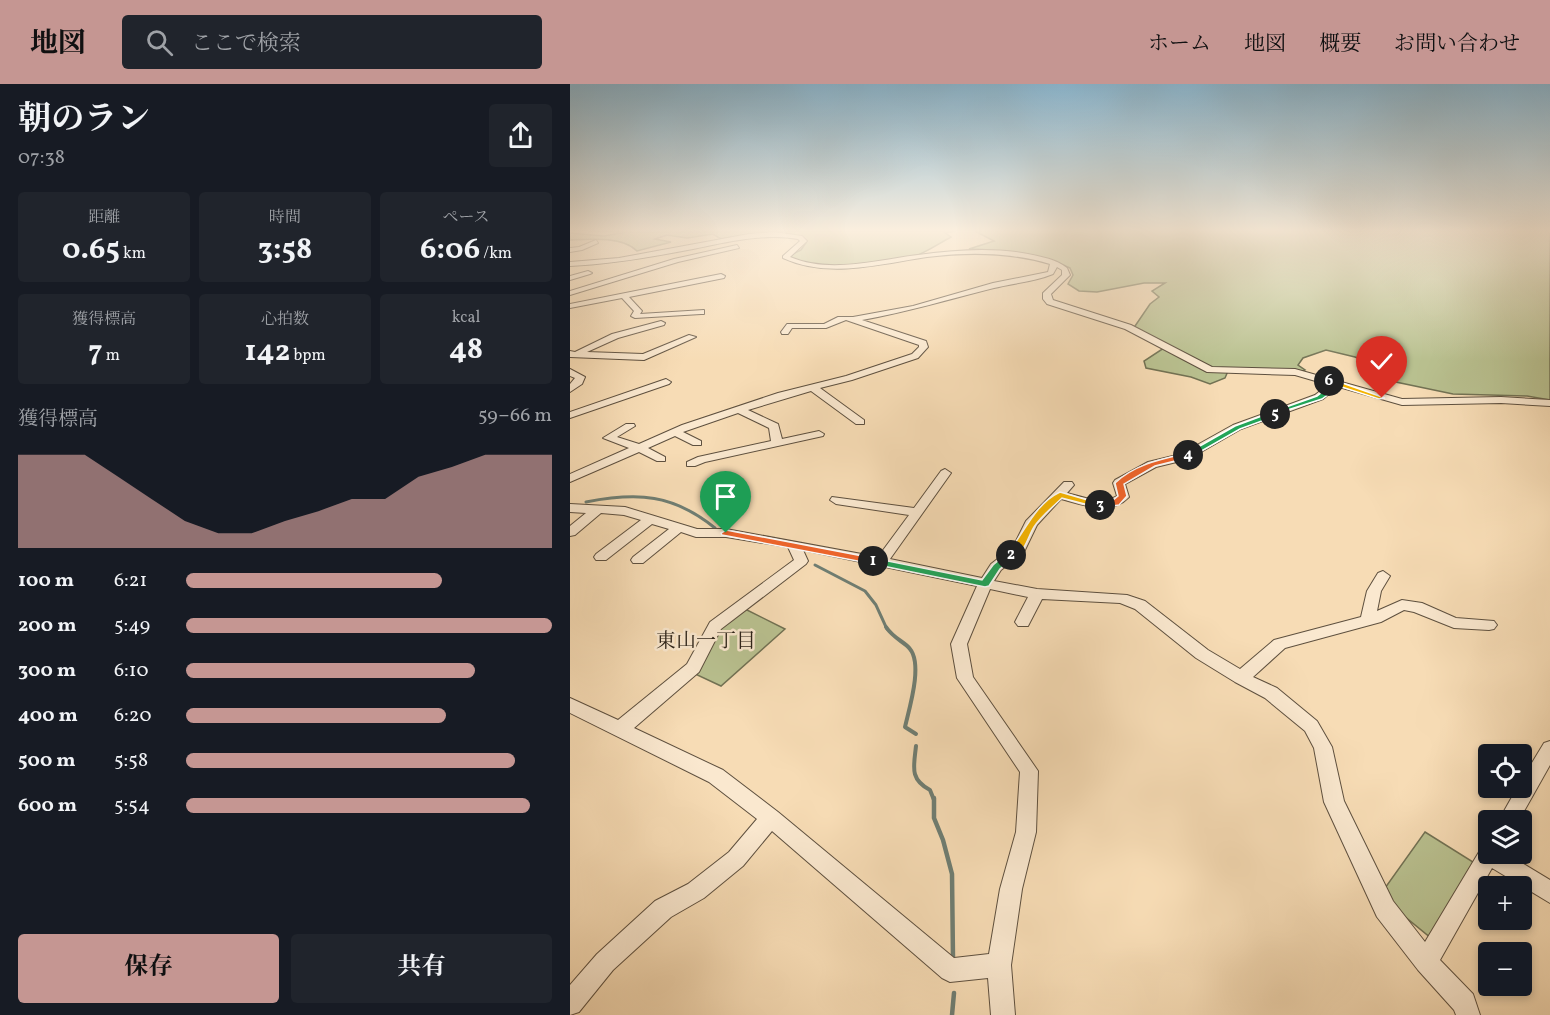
<!DOCTYPE html>
<html lang="ja">
<head>
<meta charset="utf-8">
<style>
	:root { --surface:#171b24; --page:#20242c; --text:#f1f3f6; --muted:#9ea1a6; --accent:#c59692 }
	body { margin:0; font-family:Vollkorn,"Noto Serif JP",serif; background:var(--page); color:var(--text); height:100vh; display:flex; flex-direction:column; font-size:22px; white-space:nowrap }
	* { box-sizing:border-box; margin:0 }
	p { font-size:20px; color:var(--muted) }
	.icon { flex:none; width:33px; height:33px; fill:none; stroke:currentColor; stroke-width:2; stroke-linecap:round; stroke-linejoin:round }
	.map { position:relative; flex:1; overflow:hidden }
	.details { display:flex; flex-direction:column; background:var(--surface); width:570px }
	.details>* { flex:none }
	.fabs { position:absolute; left:908px; top:660px; display:grid; gap:12px }
	.fabs a { display:grid; place-items:center; width:54px; height:54px; border-radius:6px; background:var(--surface); box-shadow:0 3px 9px #0003; font-size:30px }
	.pin { position:absolute; display:grid; place-items:center; width:51px; height:51px; color:#fff; margin:-62px -26px; border-radius:50% 50% 50% 0; rotate:-45deg; box-shadow:0 0 6px #0007 }
	.pin .icon { rotate:45deg }
	.km { position:absolute; width:30px; height:30px; margin:-15px; border-radius:50%; background:#222; color:#fff; font-size:16px; line-height:30px; text-align:center }
	.round { display:grid; place-items:center; flex:none; width:63px; height:63px; border-radius:6px; background:var(--page) }
	.overview { display:flex; align-items:center; justify-content:space-between; height:102px; padding:0 18px }
	h1 { font-size:33px; font-weight:700; line-height:45px }
	.stats { display:grid; grid-template-columns:repeat(3,1fr); gap:9px; height:102px; padding:6px 18px }
	.stats div { display:grid; align-content:center; border-radius:6px; background:var(--page); text-align:center }
	.stats b { font-size:30px; font-weight:700 }
	.stats small { font-size:16px; font-weight:400 }
	.stats p { font-size:16px }
	.chart { height:168px; padding:12px 18px }
	.chart p { display:flex; justify-content:space-between }
	.chart svg { width:100%; height:108px; margin-top:6px; fill:var(--accent); opacity:.7 }
	.primary-button { display:flex; gap:12px; margin-top:auto; padding:12px 18px }
	.primary-button a { flex:1; height:69px; border-radius:6px; background:var(--accent); color:#111; font-size:24px; font-weight:700; line-height:69px; text-align:center }
	.primary-button a+a { background:var(--page); color:var(--text) }
	ul { padding:0 18px; list-style:none; font-size:20px }
	li { display:grid; grid-template-columns:96px 72px 1fr; align-items:center; height:45px }
	li i { height:15px; border-radius:8px; background:var(--accent) }
	header { display:flex; align-items:center; gap:36px; box-sizing:border-box; height:84px; padding:0 30px; background:var(--accent); color:#111 }
	header strong { font-size:28px }
	nav { display:flex; gap:33px; margin-inline-start:auto; font-size:21px }
	.search { width:420px; height:54px; background:var(--page); display:flex; align-items:center; gap:15px; box-sizing:border-box; padding:0 21px; border-radius:6px; color:var(--muted); font-size:22px }
	main { display:flex; flex:1; min-height:0 }
	.map>svg:first-child { display:block }
	.green { fill:#b9c190; stroke:#727254; stroke-width:1.5 }
	.lines { fill:none; stroke-linecap:round; stroke-linejoin:round }
	.stream-far2 { stroke:#6f7e73; stroke-width:3 }
	.stream-far1 { stroke:#6f7e73; stroke-width:4 }
	.stream { stroke:#6f7e73; stroke-width:4.5 }
	.minor-casing { stroke:#5e503f; stroke-width:2 }
	.minor { fill:#fae8cf; fill-rule:evenodd }
	.split-1 { fill:#f0652b; stroke:#fff; stroke-width:1.5 }
	.split-2 { fill:#22a559; stroke:#fff; stroke-width:1.5 }
	.split-3 { fill:#f5b400; stroke:#fff; stroke-width:1.5 }
	.split-4 { fill:#f0652b; stroke:#fff; stroke-width:1.5 }
	.split-5 { fill:#22a559; stroke:#fff; stroke-width:1.5 }
	.split-6 { fill:#22a559; stroke:#fff; stroke-width:1.5 }
	.split-7 { fill:#f5b400; stroke:#fff; stroke-width:1.5 }
	.labels { text-anchor:middle; stroke-width:5; stroke-linejoin:round; paint-order:stroke }
	.neighbourhood-label { font-size:20px; fill:#2b2218; stroke:#fae8cf }
</style>
</head>
<body>
<header>
<strong>地図</strong>
<div class="search"><svg class="icon" aria-label="search" viewBox="0 0 24 24"><circle cx="10" cy="10" r="6"/><path d="M15 15l6 6"/></svg>ここで検索</div>
<nav><a>ホーム</a><a>地図</a><a>概要</a><a>お問い合わせ</a></nav>
</header>
<main>
<section class="details">
<div class="overview"><div><h1>朝のラン</h1><p>07:38</p></div><a class="round"><svg class="icon" aria-label="share" viewBox="0 0 24 24"><path d="M12 15V3M7 8l5-5 5 5M5 13v7h14v-7"/></svg></a></div>
<div class="stats">
<div><p>距離</p><b>0.65<small> km</small></b></div>
<div><p>時間</p><b>3:58</b></div>
<div><p>ペース</p><b>6:06<small> /km</small></b></div>
</div>
<div class="stats">
<div><p>獲得標高</p><b>7<small> m</small></b></div>
<div><p>心拍数</p><b>142<small> bpm</small></b></div>
<div><p>kcal</p><b>48</b></div>
</div>
<div class="chart"><p><span>獲得標高</span>59–66 m</p>
<svg viewBox="0 0 160 44" preserveAspectRatio="none"><path d="M0 44V6L10 6L20 6L30 15L40 24L50 33L60 38L70 38L80 33L90 29L100 24L110 24L120 15L130 11L140 6L150 6L160 6V44z"/></svg>
</div>
<ul>
<li><b>100 m</b>6:21<i style="width:70%"></i></li>
<li><b>200 m</b>5:49<i style="width:100%"></i></li>
<li><b>300 m</b>6:10<i style="width:79%"></i></li>
<li><b>400 m</b>6:20<i style="width:71%"></i></li>
<li><b>500 m</b>5:58<i style="width:90%"></i></li>
<li><b>600 m</b>5:54<i style="width:94%"></i></li>
</ul>
<div class="primary-button"><a>保存</a><a>共有</a></div>
</section>
<div class="map">
<svg width="980" height="931" viewBox="0 0 980 931">
	<rect width="100%" height="100%" fill="#f7dcb5"/>
	<filter id="stains"><feTurbulence type="fractalNoise" baseFrequency=".00333" numOctaves="4"/><feColorMatrix values="0 0 0 0 .2 0 0 0 0 .09 0 0 0 0 .02 0 0 0 .5 -.17"/></filter>
	<radialGradient id="worn" r=".72"><stop offset=".6" stop-color="#630" stop-opacity="0"/><stop offset="1" stop-color="#630" stop-opacity=".3"/></radialGradient>
	<g class="green">
		<path d="M18,147L64,148L386,147L375,149L381,153C370,159 360,166 348,171C321,180 241,189 219,172L231,166L236,159L233,153L218,150L174,151L151,155L143,150L117,154L97,151L85,155L101,158L67,167C53,152 19,155 0,156V149L34,152L57,148Z"/>
		<path d="M405,147H980V316L957,312L883,310L821,297L811,284L785,273L756,266L733,274L728,281L735,286L729,289L658,287L655,294L640,300L621,293L576,284L574,277L597,262L563,245L580,220L589,213L582,207L595,199H574L527,208L509,207L498,200L503,191L500,184C469,169 433,166 399,165L424,157Z"/>
		<path d="M175,525L215,545L151,602L123,589L151,543Z"/>
		<path d="M855,748L903,778L861,854L828,827L815,804Z"/>
	</g>
	<g class="lines">
		<g class="stream-far2">
			<path d="M16,418C68,408 103,410 145,444"/>
			<path d="M245,481L295,507L306,521L317,545"/>
		</g>
		<g class="stream-far1">
			<path d="M316,543C324,555 335,558 340,565C353,581 339,625 335,643L346,650"/>
			<path d="M346,662C344,682 339,695 360,706L364,716"/>
		</g>
		<g class="stream">
			<path d="M364,714V734L373,756L382,790L383,875"/>
			<path d="M382,931L384,909"/>
		</g>
		<defs>
			<g id="minor">
				<path d="M204,148L232,152L237,157L220,173C260,190 306,176 348,171C384,166 422,163 458,170C472,173 486,175 497,184L500,191L481,210L483,216L561,241L642,283L725,285L832,315L931,313L980,316V322L931,319L832,321L762,301L765,305L753,315L671,345L619,375L586,383L555,400L559,413C541,432 513,421 491,415L467,441L454,468L431,486L424,497L467,505L557,511L575,517L638,566L670,585L704,556L791,533L797,507L808,489L813,487L820,492L811,507L807,527L832,516L852,519L886,534L924,537L927,541L924,545L919,546L884,544L844,528L834,526L811,538L715,564L683,593L707,604L747,637L762,663L774,717L823,817L855,858L912,763L918,761V770H937L980,796V819L922,784L870,876L903,910L910,931H886L884,926L848,886L807,833L754,718L744,664L735,647L695,614L665,598L626,574L565,525L550,519L472,515L458,542H448L445,538L458,513L420,505L397,560L403,593L468,687L466,748L452,805L441,881L445,931H421L418,894L380,898L372,894L202,747L173,782L134,814L101,833L43,886L9,928L0,931V901L27,870L85,817L118,800L159,768L187,735L139,698L0,629V614L48,636L117,580L140,538L224,476L218,463L156,453H126L111,448L73,479H63L61,476L63,473L99,445L82,440L36,476H26L24,473L26,470L71,436L54,431L31,429L5,451L0,452V442L16,429L0,428V420L55,423L127,445H156L308,473L339,431L266,420L260,416L262,413L344,424L371,387L375,385L381,389L320,475L412,494L421,480L443,463L456,437L494,398H502L504,401L497,409C513,413 531,421 547,412L543,399L545,396L578,378L611,370L663,341L745,311L754,304L749,298L725,291L637,288L555,245L477,220L473,215V209L492,191V186L487,183L483,190C464,198 444,199 424,204C380,215 337,228 292,236L356,257L358,263L348,274L282,296L250,304L294,336V340H286L241,307L178,326L208,340L212,355L249,347L254,350L253,352L135,378L125,382H117V378L128,373L201,357L199,344L168,329L113,348L131,357V361H123L105,352L78,364L95,373V377H87L69,368L0,398V390L59,364L33,354L56,340H64L65,342L47,353L69,360L112,341L208,309L276,292L342,270L349,263V261L276,236L256,244H222L218,250H212L211,248L217,240H254L268,233H283L343,222L423,199L478,188L480,180C440,168 398,168 357,173C309,180 259,195 213,174V172L230,157L228,155C192,149 158,158 123,165C82,173 42,180 0,182V178L49,174L179,150ZM233,466L407,502L381,560L387,594L450,688L446,748L430,805L419,870L384,874L208,728L153,686L64,644L129,588L151,545L236,480L238,477Z"/>
				<path d="M26,156L28,159L12,166L0,168V164L9,163Z"/>
				<path d="M167,161L169,164L108,178L0,211V207L104,175Z"/>
				<path d="M18,187L22,189L20,190L0,196V192Z"/>
				<path d="M151,190L155,192L154,194L59,213L72,227L70,230L134,226V230H131L65,234L61,232L64,227L52,214L0,224V220Z"/>
				<path d="M91,237L95,239L94,241L48,254L17,268L73,270L119,251L126,253L74,276L0,273V267L5,268L42,250Z"/>
				<path d="M0,285L15,293L12,300L0,308V300L5,294L0,292Z"/>
				<path d="M96,295L101,298L99,300L0,334V328Z"/>
				<path d="M980,657V681L949,736H929L947,704H951V697L974,659Z"/>
			</g>
		</defs>
		<use href="#minor" class="minor-casing"/>
		<use href="#minor" class="minor"/>
	</g>
	<linearGradient id="sky" x2="0" y2="1"><stop stop-color="#8ab7d1"/><stop offset="0.53" stop-color="#fbefde"/><stop offset="1" stop-color="#fbefde" stop-opacity="0"/></linearGradient>
	<rect width="980" height="277" fill="url(#sky)"/>
	<path class="split-1" d="M156,446L303,474L308,477L303,480L152,451L151,449Z"/>
	<path class="split-2" d="M437,469L446,471L430,485L419,502L415,503L303,480L298,477L303,474L412,496L423,481Z"/>
	<path class="split-3" d="M490,408L535,421L530,424L492,414C483,423 471,432 464,443C457,454 454,475 437,474L436,471C453,452 464,420 490,408Z"/>
	<path class="split-4" d="M618,369L622,371L621,373L585,382L554,400L557,412L549,421L530,424L526,421L543,416L548,412L545,399C565,380 592,375 618,369Z"/>
	<path class="split-5" d="M705,327L708,331L670,345L621,373L614,371L665,342Z"/>
	<path class="split-6" d="M751,292L761,295L759,299L763,307L752,315L702,331V328L747,312L756,305L747,294Z"/>
	<path class="split-7" d="M756,295H761L815,314L809,315L756,298Z"/>
	<g class="labels">
		<g class="neighbourhood-label">
			<text x="136" y="563">東山一丁目</text>
		</g>
	</g>
	<rect width="100%" height="100%" filter="url(#stains)"/>
	<rect width="100%" height="100%" fill="url(#worn)"/>
</svg>
<div class="fabs">
<a><svg class="icon" aria-label="locate" viewBox="0 0 24 24"><circle cx="12" cy="12" r="6"/><path d="M12 2v4M12 18v4M2 12h4M18 12h4"/></svg></a>
<a><svg class="icon" aria-label="layers" viewBox="0 0 24 24"><path d="M12 4l9 5-9 5-9-5zM3 14l9 5 9-5"/></svg></a>
<a>+</a>
<a>−</a>
</div>
<div class="pin" style="left:156px;top:449px;background:#1e9e55"><svg class="icon" aria-label="arrive" viewBox="0 0 24 24"><path d="M6 21V4h12l-3 4 3 4H6"/></svg></div>
<div class="pin" style="left:812px;top:314px;background:#d93025"><svg class="icon" aria-label="check" viewBox="0 0 24 24"><path d="M5 12l5 5 9-10"/></svg></div>
<b class="km" style="left:303px;top:477px">1</b>
<b class="km" style="left:441px;top:471px">2</b>
<b class="km" style="left:530px;top:421px">3</b>
<b class="km" style="left:618px;top:371px">4</b>
<b class="km" style="left:705px;top:330px">5</b>
<b class="km" style="left:759px;top:297px">6</b>
</div>
</main>
</body>
</html>
